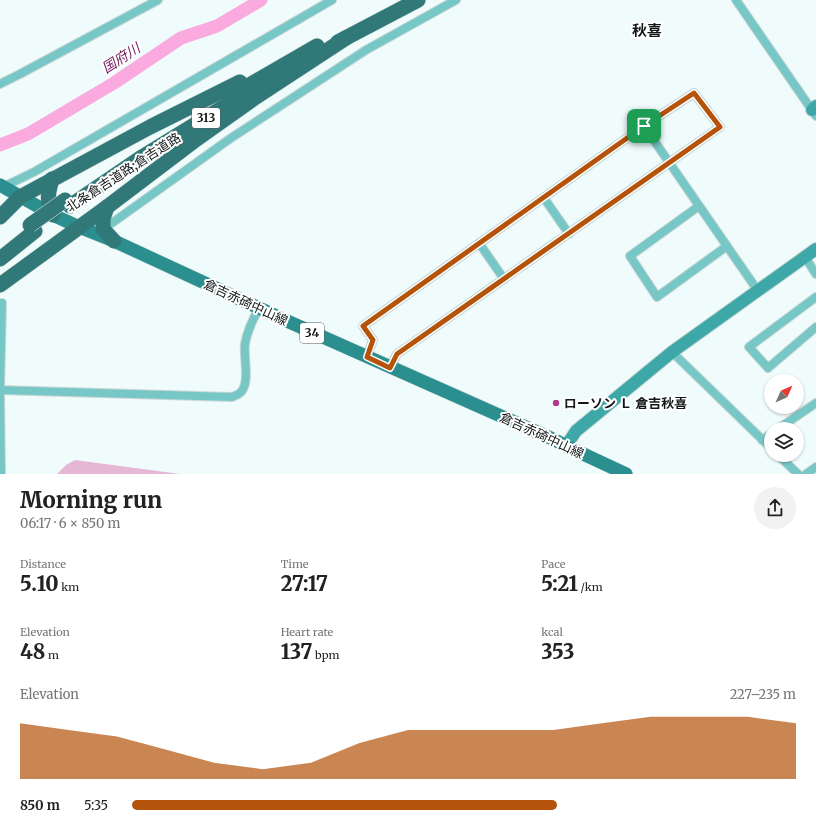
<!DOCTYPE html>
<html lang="en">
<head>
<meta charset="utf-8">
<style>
	:root { --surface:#fff; --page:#f2f2f2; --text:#222; --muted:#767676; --accent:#b45309 }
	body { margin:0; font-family:Merriweather,"Noto Sans JP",serif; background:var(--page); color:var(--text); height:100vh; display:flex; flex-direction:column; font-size:15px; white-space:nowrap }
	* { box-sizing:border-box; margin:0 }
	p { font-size:13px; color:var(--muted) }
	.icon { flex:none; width:22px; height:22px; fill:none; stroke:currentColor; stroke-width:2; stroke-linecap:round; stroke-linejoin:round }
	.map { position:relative; height:474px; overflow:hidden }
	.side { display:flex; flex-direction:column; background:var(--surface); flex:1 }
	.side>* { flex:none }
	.needle { width:26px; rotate:45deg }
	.fabs { position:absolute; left:764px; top:374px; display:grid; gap:8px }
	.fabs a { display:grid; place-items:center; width:40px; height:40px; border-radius:50%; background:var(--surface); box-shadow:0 1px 3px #0004; font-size:20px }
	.pin { position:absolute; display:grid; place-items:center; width:34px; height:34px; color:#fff; margin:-17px; border-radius:8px; box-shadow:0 2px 6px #0006 }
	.round { display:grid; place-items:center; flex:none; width:42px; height:42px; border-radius:21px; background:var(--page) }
	.head { display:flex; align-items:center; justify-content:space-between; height:68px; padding:0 20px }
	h1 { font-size:22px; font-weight:800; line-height:30px }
	.stats { display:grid; grid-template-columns:repeat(3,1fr); gap:6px; height:68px; padding:4px 20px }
	.stats div { display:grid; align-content:center }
	.stats b { font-size:20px; font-weight:800 }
	.stats small { font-size:11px; font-weight:400 }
	.stats p { font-size:11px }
	.chart { height:112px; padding:8px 20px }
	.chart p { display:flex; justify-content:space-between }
	.chart svg { width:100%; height:72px; margin-top:4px; fill:var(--accent); opacity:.7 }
	ul { padding:0 20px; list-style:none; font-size:13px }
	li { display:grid; grid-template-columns:64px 48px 1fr; align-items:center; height:30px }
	li i { height:10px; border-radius:5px; background:var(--accent) }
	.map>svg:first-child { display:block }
	.green { fill:#e6b6d5 }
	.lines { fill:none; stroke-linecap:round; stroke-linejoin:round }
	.river { stroke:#faaadf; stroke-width:13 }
	.street-casing { stroke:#cdd7d7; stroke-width:10 }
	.secondary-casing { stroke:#cdd7d7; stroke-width:14 }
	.primary-casing { stroke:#cdd7d7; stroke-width:14 }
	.highway-casing { stroke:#cdd7d7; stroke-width:16 }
	.street { stroke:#77c7c7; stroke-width:8 }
	.secondary { stroke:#3ea8a9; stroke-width:12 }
	.primary { stroke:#2b8f90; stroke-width:13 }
	.highway { stroke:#317878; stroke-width:15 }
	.highway-bridge-casing { stroke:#cdd7d7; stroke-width:16; stroke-linecap:butt }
	.highway-bridge { stroke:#317878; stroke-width:15 }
	.route-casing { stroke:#fff; stroke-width:8 }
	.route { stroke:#b45309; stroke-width:5 }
	.poi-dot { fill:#af3990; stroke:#fff; stroke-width:1.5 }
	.labels { text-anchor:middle; stroke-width:4; stroke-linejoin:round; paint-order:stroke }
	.shield { fill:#fff; stroke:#5a5d5d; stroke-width:1 }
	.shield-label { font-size:12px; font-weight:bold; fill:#131717 }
	.street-label { font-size:13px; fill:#131717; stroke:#fff }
	.poi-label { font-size:13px; font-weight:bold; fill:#131717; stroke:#fff; text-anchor:start }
	.water-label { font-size:14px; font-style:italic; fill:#72175c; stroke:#fff }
	.quarter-label { font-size:15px; font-weight:bold; fill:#131717; stroke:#fff }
</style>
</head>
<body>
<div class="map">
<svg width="816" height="474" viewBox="0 0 816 474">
	<rect width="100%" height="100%" fill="#f0fcfc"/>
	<path class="green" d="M75,460L180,474H57L66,465Z"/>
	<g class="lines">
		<path class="river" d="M0,145L28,134L114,83L181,38L217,26L261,0"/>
		<defs>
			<g id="street">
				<path d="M736,0L816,116"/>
				<path d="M0,84L20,74L158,0"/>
				<path d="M644,126L758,291"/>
				<path d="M1,188L34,172L332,0"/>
				<path d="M544,198L569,234"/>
				<path d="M699,206L630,256L657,297L727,246"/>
				<path d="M112,223L231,138L366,50L456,0"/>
				<path d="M479,243L504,279"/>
				<path d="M805,257L816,274"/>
				<path d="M816,297L749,347L768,368L816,327"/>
				<path d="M672,352L771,448"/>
				<path d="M367,357L373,340L363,326L644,126L694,93L720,127L397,354L390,368"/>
				<path d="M0,390L232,397C234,396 238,395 240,393C251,384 243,356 245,344C247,331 253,319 259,308"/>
				<path d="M778,429L816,403"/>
				<path d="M762,440L771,434"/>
				<path d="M778,455L798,474"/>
				<path d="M1,474L0,390L2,303"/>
				<path d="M806,474L816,467"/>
			</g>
			<g id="secondary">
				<path d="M812,110L816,106"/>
				<path d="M566,446L576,431L672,352L816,249"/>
			</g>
			<path id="primary" d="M0,185L53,215L79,227L114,241L287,321L555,440L566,446L626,474"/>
			<g id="highway">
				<path d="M338,42L418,0"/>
				<path d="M232,95L317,46"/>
				<path d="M52,179C48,193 46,201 53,215"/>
				<path d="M70,206L139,159L243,95"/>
				<path d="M107,207L103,219V229L114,241"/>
				<path d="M0,217L20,197L150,127L240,82"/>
				<path d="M0,259L35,231"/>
				<path d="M0,285L107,207L194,141L256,97L346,38"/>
			</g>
		</defs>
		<use href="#street" class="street-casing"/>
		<use href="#secondary" class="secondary-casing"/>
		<use href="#primary" class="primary-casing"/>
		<use href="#highway" class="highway-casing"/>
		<use href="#street" class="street"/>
		<use href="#secondary" class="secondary"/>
		<use href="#primary" class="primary"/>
		<use href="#highway" class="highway"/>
		<defs>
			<path id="highway-bridge" d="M30,225L65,200"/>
		</defs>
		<use href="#highway-bridge" class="highway-bridge-casing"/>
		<use href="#highway-bridge" class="highway-bridge"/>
	</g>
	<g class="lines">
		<defs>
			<path id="route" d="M694,93L720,127L397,354L390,368L367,357L373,340L363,326L644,126Z"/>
		</defs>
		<use href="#route" class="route-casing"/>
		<use href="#route" class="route"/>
	</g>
	<circle class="poi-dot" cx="556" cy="403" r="4"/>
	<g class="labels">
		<g class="shield">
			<rect x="192" y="108" width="28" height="20" rx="3"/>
			<rect x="300" y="323" width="24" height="20" rx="3"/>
		</g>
		<g class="shield-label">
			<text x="206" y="122">313</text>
			<text x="312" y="337">34</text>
		</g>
		<g class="street-label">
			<text transform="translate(123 172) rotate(-33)" y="5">北条倉吉道路;倉吉道路</text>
			<text transform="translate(246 302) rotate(25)" y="5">倉吉赤碕中山線</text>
			<text transform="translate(542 435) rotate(25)" y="5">倉吉赤碕中山線</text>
		</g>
		<g class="poi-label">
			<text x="564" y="408">ローソン Ｌ 倉吉秋喜</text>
		</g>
		<g class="water-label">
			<text transform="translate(121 58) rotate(-33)" y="5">国府川</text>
		</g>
		<g class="quarter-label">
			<text x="647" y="36">秋喜</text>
		</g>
	</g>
</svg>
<div class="fabs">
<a><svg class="needle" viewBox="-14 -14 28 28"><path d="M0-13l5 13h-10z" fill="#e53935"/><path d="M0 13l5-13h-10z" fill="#767676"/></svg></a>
<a><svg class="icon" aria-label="layers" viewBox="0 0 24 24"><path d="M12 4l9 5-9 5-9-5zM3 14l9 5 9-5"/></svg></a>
</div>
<div class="pin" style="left:644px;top:126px;background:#1e9e55"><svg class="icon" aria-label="arrive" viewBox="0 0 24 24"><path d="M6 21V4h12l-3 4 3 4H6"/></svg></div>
</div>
<section class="side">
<div class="head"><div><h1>Morning run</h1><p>06:17 · 6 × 850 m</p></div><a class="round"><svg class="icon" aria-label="share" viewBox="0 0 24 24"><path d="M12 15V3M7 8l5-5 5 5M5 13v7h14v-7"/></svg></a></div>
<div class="stats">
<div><p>Distance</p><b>5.10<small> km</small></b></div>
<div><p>Time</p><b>27:17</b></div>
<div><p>Pace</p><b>5:21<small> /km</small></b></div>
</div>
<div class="stats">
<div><p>Elevation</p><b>48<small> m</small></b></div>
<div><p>Heart rate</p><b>137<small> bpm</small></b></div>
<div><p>kcal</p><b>353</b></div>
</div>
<div class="chart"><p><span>Elevation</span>227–235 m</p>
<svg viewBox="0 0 160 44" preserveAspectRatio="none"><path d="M0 44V10L10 14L20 18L30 26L40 34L50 38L60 34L70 22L80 14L90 14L100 14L110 14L120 10L130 6L140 6L150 6L160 10V44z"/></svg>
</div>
<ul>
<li><b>850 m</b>5:35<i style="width:64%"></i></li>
</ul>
</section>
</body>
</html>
